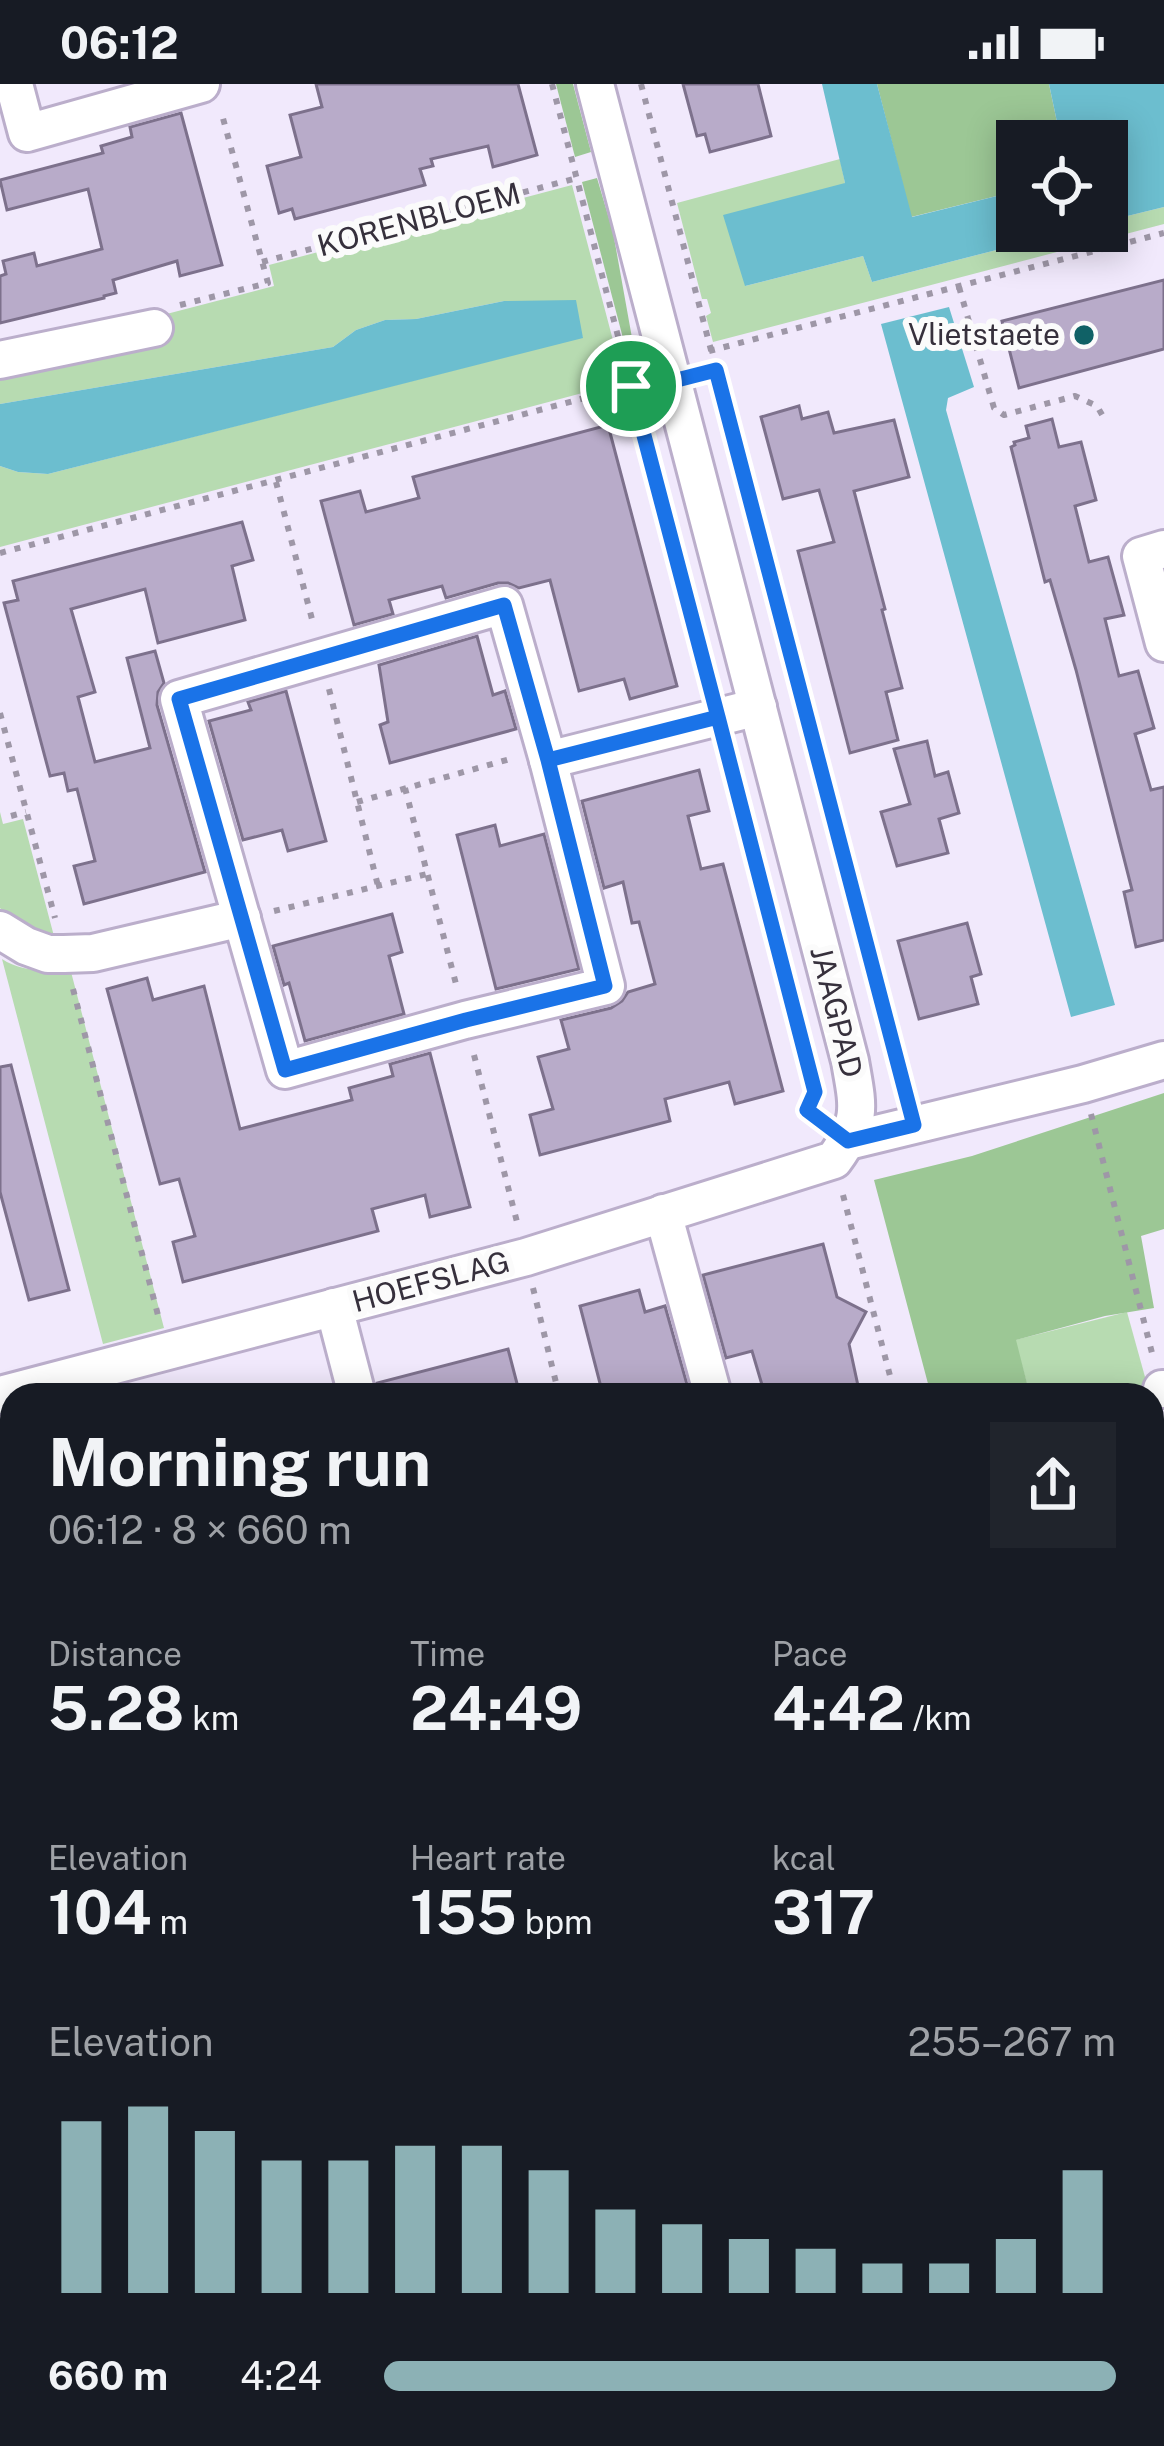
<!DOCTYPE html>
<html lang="en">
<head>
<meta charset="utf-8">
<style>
	:root { --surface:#171b24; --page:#20242c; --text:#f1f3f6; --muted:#9ea1a6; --accent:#8cb1b5 }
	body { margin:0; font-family:"Public Sans",sans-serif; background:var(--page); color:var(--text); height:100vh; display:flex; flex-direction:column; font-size:45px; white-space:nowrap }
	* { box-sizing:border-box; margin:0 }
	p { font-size:39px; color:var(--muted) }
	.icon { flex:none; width:66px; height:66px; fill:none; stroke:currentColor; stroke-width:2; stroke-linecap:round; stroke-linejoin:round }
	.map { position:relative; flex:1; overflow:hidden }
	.panel { position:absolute; left:0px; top:1299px; width:1164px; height:1065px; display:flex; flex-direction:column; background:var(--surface); border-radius:36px 36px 0 0; box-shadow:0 6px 30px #0003 }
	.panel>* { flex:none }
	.buttons { position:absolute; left:996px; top:36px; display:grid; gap:24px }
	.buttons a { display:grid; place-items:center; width:132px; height:132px; border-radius:0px; background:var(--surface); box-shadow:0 6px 30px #0003; font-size:60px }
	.pin { position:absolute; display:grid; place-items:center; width:102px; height:102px; color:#fff; margin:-51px; border:6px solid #fff; border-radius:50%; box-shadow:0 3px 12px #0007 }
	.round { display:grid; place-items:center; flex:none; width:126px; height:126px; border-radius:0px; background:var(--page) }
	.head { display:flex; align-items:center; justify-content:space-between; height:204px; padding:0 48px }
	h1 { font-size:66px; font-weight:700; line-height:90px }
	.metrics { display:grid; grid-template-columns:repeat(3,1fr); gap:18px; height:204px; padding:12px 48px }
	.metrics div { display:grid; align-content:center }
	.metrics b { font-size:60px; font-weight:700 }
	.metrics small { font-size:33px; font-weight:400 }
	.metrics p { font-size:33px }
	.chart { height:336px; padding:24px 48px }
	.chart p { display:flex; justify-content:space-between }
	.chart svg { width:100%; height:216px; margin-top:12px; stroke:var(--accent); stroke-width:6 }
	ul { padding:0 48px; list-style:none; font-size:39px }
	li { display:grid; grid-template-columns:192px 144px 1fr; align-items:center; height:90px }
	li i { height:30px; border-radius:15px; background:var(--accent) }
	.status { display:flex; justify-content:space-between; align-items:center; height:84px; padding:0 60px; background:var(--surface); direction:ltr }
	.status svg { height:33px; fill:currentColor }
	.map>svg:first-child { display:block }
	.green { fill:#b7dbb1 }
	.forest { fill:#9cc795 }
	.water { fill:#6cbecf }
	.building { fill:#b8abc9; stroke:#7d718c; stroke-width:3 }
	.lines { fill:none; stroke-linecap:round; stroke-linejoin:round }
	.street-casing { stroke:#bbaecb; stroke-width:42 }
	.path { stroke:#9e97a7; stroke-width:6; stroke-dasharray:6 9; stroke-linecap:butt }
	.street { stroke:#fff; stroke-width:36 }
	.route-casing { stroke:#fff; stroke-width:24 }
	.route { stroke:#1a73e8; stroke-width:15 }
	.poi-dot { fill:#106166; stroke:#fbfbfb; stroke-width:4.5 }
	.labels { text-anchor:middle; stroke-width:12; stroke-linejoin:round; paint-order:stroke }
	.street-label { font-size:30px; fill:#36303c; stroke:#fbfbfb }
	.poi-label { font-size:30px; fill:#36303c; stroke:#fbfbfb; text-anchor:end }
</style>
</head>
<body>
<div class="status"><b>06:12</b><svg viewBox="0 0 49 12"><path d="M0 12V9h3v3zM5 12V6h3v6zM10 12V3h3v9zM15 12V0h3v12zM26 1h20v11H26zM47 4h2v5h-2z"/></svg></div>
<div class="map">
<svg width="1164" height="2362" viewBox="0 0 1164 2362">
	<rect width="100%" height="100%" fill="#f1e9fc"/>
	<g class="green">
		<path d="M840,75L845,99L745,202L863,172L872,198L1070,147H1107V137L1164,123V140L713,258L706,232L711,229L707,215H702L677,119Z"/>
		<path d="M572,101L624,298L0,463V382L18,388L48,390L583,253L504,217L416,235L385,236L356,246L333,263L0,320V293L155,233L274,202L269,181Z"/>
		<path d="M0,728L3,740L23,735L55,856L18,844L0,824Z"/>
		<path d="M2,875C22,888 47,888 70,884L164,1244L103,1260Z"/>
		<path d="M1127,1228L1150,1311H1030L1015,1256Z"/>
		<path d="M1152,1319L1164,1362V2362H580L589,2352H1152Z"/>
	</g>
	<g class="forest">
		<path d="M556,0H573L591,68L575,73Z"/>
		<path d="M877,0H1049L1061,57H1017V107L911,133Z"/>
		<path d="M597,94L613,148L634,265L643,293L634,296L582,98Z"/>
		<path d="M1164,1009V1145L1141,1152L1154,1224L1105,1232L1016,1256L1030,1311H931L874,1096L972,1072Z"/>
	</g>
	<g class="water">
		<path d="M822,0H877L912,133L1017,107V147H1070L872,198L863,172L745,202L723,131L845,99Z"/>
		<path d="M1049,0H1164V123L1107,137V57H1061Z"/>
		<path d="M576,216L583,254L48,390L18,388L0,382V320L333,263L356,246L385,236L416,235L504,217Z"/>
		<path d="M949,223L974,303L948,314L946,326L1115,921L1071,933L881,240Z"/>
	</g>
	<g class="building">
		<path d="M316,0H518L537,71L493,83L488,62L431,75L433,82L420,85L425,101L295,135L292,125L279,129L267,82L301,73L290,31L322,23Z"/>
		<path d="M683,0H758L771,52L710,68L705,50L697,52Z"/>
		<path d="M181,29L222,181L180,192L177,177L113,196L116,209L104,212V214L0,239V192L6,190L3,177L34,169L37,182L102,165L88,105L7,126L0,96L103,69L101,62L132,53L130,43Z"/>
		<path d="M1164,196V265L1019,304L1002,237Z"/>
		<path d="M799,322L802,335L828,328L834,349L894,336L909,393L854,407L885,525L882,526L902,604L886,608L898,656L850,669L798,467L834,458L819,406L783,415L761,333Z"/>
		<path d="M1052,335L1059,363L1081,358L1096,416L1075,422L1089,478L1108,473L1124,531L1105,535L1119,592L1138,587L1154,644L1135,650L1151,706L1164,703V856L1136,863L1124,808L1132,806L1076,586L1050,496L1045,498L1011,363L1015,361L1014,358L1029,354L1026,342Z"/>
		<path d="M608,341L677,602L630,615L624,595L579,607L550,496L519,504L508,499H498L446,514L442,502L389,516L393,530L354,541L321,417L360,407L366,428L419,414L413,393Z"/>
		<path d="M242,438L253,476L232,482L245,536L158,559L145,505L71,525L95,608L78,613L95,678L150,664L127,574L155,567L164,599L158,608L157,621L205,788L84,820L74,782L95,777L77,705L68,707L64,689L50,692L4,519L18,516L13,497Z"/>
		<path d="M477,552L493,611L505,607L516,645L390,679L380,641L388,638L379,581Z"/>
		<path d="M286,607L326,757L288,767L282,746L243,756L209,637L251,626L248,618Z"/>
		<path d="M927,657L935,692L948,688L959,729L939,735L948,769L897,782L881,728L910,720L894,665Z"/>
		<path d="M699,686L709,727L688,732L701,785L723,780L783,1007L735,1020L729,998L665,1015L670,1037L540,1071L530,1031L553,1025L538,973L569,965L561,936L611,924L622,917L628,908L655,900L639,838L632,839L623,798L604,804L582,717Z"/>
		<path d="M495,741L500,762L544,750L579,885L496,905L457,751Z"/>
		<path d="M392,830L402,868L389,872L404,930L305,957L289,899L284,901L273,862Z"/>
		<path d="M967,839L981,890L971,893L978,920L919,935L898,857Z"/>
		<path d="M147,894L153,916L204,902L240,1045L352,1016L349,1004L393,992L390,980L430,969L470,1123L430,1133L425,1111L372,1125L378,1147L183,1198L173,1158L195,1152L179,1095L160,1100L107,905Z"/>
		<path d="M11,981L69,1206L29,1216L0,1108V983Z"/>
		<path d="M823,1160L837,1213L866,1228L849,1260L860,1311H765L752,1267L726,1274L703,1191Z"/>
		<path d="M639,1206L645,1228L665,1222L690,1311H603L580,1222Z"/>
		<path d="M508,1265L520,1311H379L377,1299Z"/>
	</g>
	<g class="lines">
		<defs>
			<g id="street">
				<path d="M14,0L27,49L201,0"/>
				<path d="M0,276L154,244"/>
				<path d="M1164,465L1141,472L1164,559"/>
				<path d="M504,521L548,676L606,902L465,936L285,986L179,615Z"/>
				<path d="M548,676L758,623"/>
				<path d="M0,846L26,862L48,870H64L93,869L242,834"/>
				<path d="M848,1057L1083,1000L1164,976"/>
				<path d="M663,1129L713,1311"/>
				<path d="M334,1223L357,1311"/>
				<path d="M1162,1305H1164"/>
				<path d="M0,1311L526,1173L834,1076C863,1036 858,1023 850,977L595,0"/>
				<path d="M0,1994L12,1991"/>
				<path d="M0,2048L12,2045"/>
				<path d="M463,2362L481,2352"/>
			</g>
		</defs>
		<use href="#street" class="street-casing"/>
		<g class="path">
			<path d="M552,0L709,600"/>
			<path d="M641,0L907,1011"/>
			<path d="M262,178L577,94"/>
			<path d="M959,203L994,324L1004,331L1075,312L1097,322L1105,336"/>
			<path d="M180,221L268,199L221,27"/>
			<path d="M709,267L1164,149"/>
			<path d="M276,398L313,539"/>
			<path d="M0,469L630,302"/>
			<path d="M329,605L378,802"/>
			<path d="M0,629L55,834"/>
			<path d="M726,665L815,1008L807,1026L819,1035"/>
			<path d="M405,704L456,900"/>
			<path d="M357,718L510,675"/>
			<path d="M11,732L26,728"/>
			<path d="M274,827L427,790"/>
			<path d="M73,905L159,1235"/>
			<path d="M474,971L517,1138"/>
			<path d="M1091,1030L1153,1273"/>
			<path d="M843,1111L895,1311"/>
			<path d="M533,1204L559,1311"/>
			<path d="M1152,1477L1164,1481"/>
			<path d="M1152,1494L1164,1499"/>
			<path d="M0,1713L12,1710"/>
			<path d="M0,1745L12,1742"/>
			<path d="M1152,1831L1164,1833"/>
			<path d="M967,2362L973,2352"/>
		</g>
		<use href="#street" class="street"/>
	</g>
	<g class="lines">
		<defs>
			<path id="route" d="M631,302L718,633L548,676L605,902L466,936L285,986L179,615L504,521L548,676L718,633L815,1008L807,1026L848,1057L914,1041L716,286L673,297L631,302"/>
		</defs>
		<use href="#route" class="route-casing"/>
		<use href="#route" class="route"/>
	</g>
	<circle class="poi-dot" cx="1084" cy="251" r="12"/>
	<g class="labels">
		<g class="street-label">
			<text transform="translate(419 136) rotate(-15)" y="10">KORENBLOEM</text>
			<text transform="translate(836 928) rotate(76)" y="10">JAAGPAD</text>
			<text transform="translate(431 1198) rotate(-15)" y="10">HOEFSLAG</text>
		</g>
		<g class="poi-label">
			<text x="1060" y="261">Vlietstaete</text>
		</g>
	</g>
</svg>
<div class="buttons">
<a><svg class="icon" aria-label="locate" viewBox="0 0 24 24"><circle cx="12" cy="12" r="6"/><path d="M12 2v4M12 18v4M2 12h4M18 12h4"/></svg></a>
</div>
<div class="pin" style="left:631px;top:302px;background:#1e9e55"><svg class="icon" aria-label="arrive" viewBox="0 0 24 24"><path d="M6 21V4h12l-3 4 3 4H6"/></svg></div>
<section class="panel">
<div class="head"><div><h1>Morning run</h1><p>06:12 · 8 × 660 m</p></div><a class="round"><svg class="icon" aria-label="share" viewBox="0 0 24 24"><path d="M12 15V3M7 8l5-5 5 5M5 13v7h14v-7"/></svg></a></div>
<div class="metrics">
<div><p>Distance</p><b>5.28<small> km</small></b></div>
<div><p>Time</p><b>24:49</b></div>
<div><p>Pace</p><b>4:42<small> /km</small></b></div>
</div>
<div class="metrics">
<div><p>Elevation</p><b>104<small> m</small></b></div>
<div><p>Heart rate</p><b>155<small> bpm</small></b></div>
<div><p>kcal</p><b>317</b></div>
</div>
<div class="chart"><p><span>Elevation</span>255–267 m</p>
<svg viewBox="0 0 160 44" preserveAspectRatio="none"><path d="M5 44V9M15 44V6M25 44V11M35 44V17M45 44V17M55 44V14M65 44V14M75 44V19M85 44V27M95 44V30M105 44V33M115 44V35M125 44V38M135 44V38M145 44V33M155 44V19"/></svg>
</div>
<ul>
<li><b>660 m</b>4:24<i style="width:100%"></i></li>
</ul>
</section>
</div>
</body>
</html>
